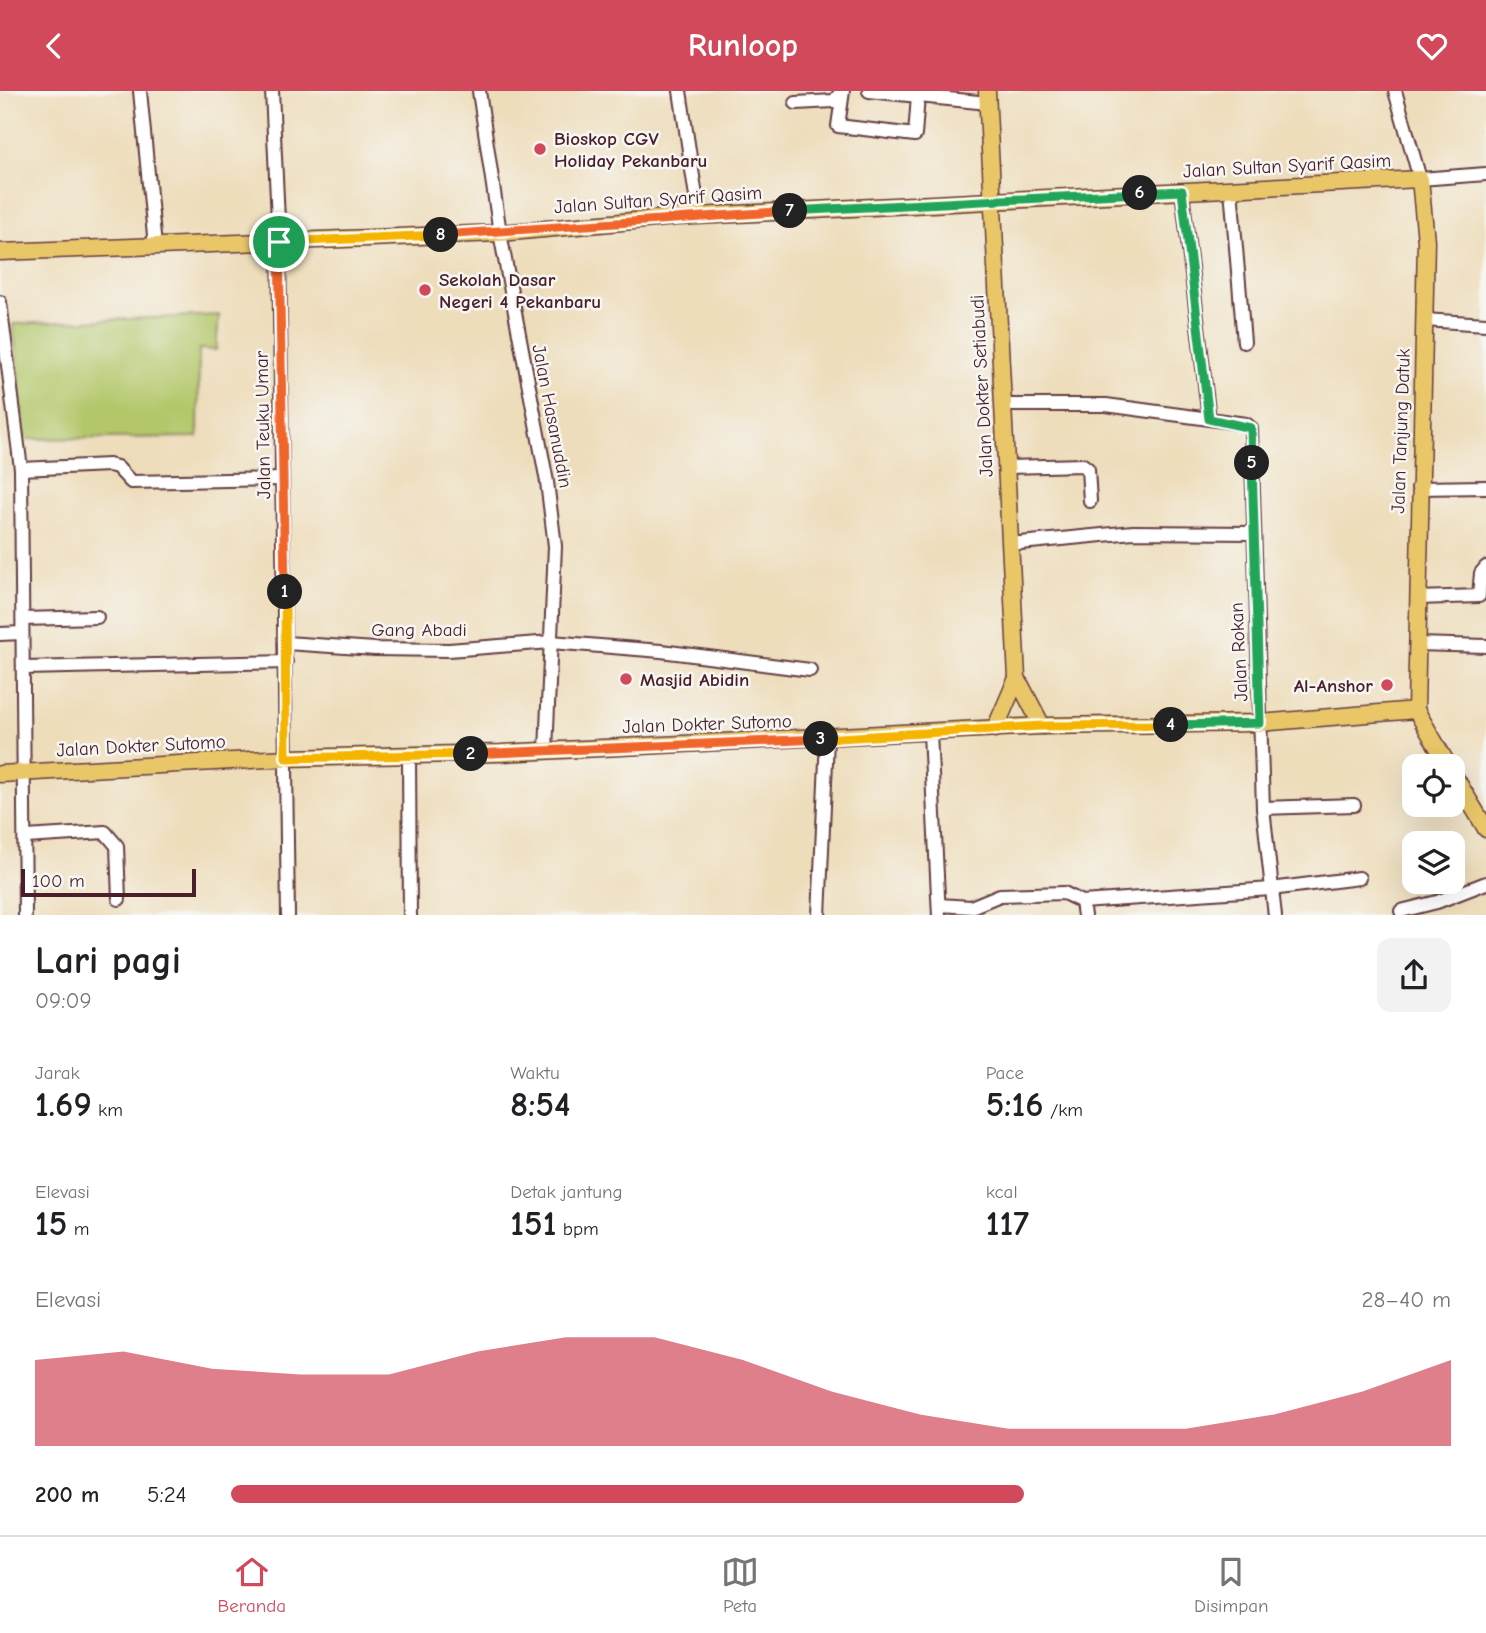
<!DOCTYPE html>
<html lang="id">
<head>
<meta charset="utf-8">
<style>
	:root { --surface:#fff; --page:#f2f2f2; --text:#202124; --muted:#757577; --line:#e0e0e0; --accent:#d1495b }
	body { margin:0; font-family:"Comic Neue",sans-serif; background:var(--page); color:var(--text); height:100vh; display:flex; flex-direction:column; font-size:26px; white-space:nowrap }
	* { box-sizing:border-box; margin:0 }
	p { font-size:23px; color:var(--muted) }
	.icon { flex:none; width:38px; height:38px; fill:none; stroke:currentColor; stroke-width:2; stroke-linecap:round; stroke-linejoin:round }
	.map { position:relative; height:824px; overflow:hidden }
	.panel { display:flex; flex-direction:column; background:var(--surface); flex:1 }
	.panel>* { flex:none }
	.controls { position:absolute; left:1402px; top:663px; display:grid; gap:14px }
	.controls a { display:grid; place-items:center; width:63px; height:63px; border-radius:14px; background:var(--surface); box-shadow:0 7px 28px #0002; font-size:35px }
	.scale { position:absolute; left:21px; bottom:18px; width:175px; box-sizing:border-box; padding-left:7px; border:4px solid #4a1f2b; border-top:0; font-size:19px; line-height:24px; white-space:nowrap; color:#4a1f2b; -webkit-text-stroke:5px #f6f6f2; paint-order:stroke }
	.pin { position:absolute; display:grid; place-items:center; width:60px; height:60px; color:#fff; margin:-30px; border:4px solid #fff; border-radius:50%; box-shadow:0 2px 7px #0007 }
	.km { position:absolute; width:35px; height:35px; margin:-18px; border-radius:50%; background:#222; color:#fff; font-size:19px; line-height:35px; text-align:center }
	.round { display:grid; place-items:center; flex:none; width:74px; height:74px; border-radius:14px; background:var(--page) }
	.overview { display:flex; align-items:center; justify-content:space-between; height:119px; padding:0 35px }
	h1 { font-size:38px; font-weight:700; line-height:52px }
	.metrics { display:grid; grid-template-columns:repeat(3,1fr); gap:10px; height:119px; padding:7px 35px }
	.metrics div { display:grid; align-content:center }
	.metrics b { font-size:35px; font-weight:700 }
	.metrics small { font-size:19px; font-weight:400 }
	.metrics p { font-size:19px }
	.chart { height:196px; padding:14px 35px }
	.chart p { display:flex; justify-content:space-between }
	.chart svg { width:100%; height:126px; margin-top:7px; fill:var(--accent); opacity:.7 }
	ul { padding:0 35px; list-style:none; font-size:23px }
	li { display:grid; grid-template-columns:112px 84px 1fr; align-items:center; height:52px }
	li i { height:18px; border-radius:9px; background:var(--accent) }
	header { display:flex; justify-content:space-between; align-items:center; height:91px; padding:0 35px; background:var(--accent); color:#fff; font-size:32px; font-weight:700 }
	.tabs { display:flex; justify-content:space-around; align-items:center; height:98px; border-top:2px solid var(--line); background:var(--surface); font-size:19px; color:var(--muted) }
	.tabs a { display:grid; justify-items:center; gap:4px }
	.tabs .current { color:var(--accent) }
	.map>svg:first-child { display:block }
	.green { fill:#b3c76b; stroke:#7e734b; stroke-width:2 }
	.lines { fill:none; stroke-linecap:round; stroke-linejoin:round }
	.minor-casing { stroke:#633c41; stroke-width:16 }
	.major-casing { stroke:#633c41; stroke-width:19 }
	.minor { stroke:#fff; stroke-width:12 }
	.major { stroke:#e9c769; stroke-width:16 }
	.split-1-casing { stroke:#fff; stroke-width:14 }
	.split-2-casing { stroke:#fff; stroke-width:14 }
	.split-3-casing { stroke:#fff; stroke-width:14 }
	.split-4-casing { stroke:#fff; stroke-width:14 }
	.split-5-casing { stroke:#fff; stroke-width:14 }
	.split-6-casing { stroke:#fff; stroke-width:14 }
	.split-7-casing { stroke:#fff; stroke-width:14 }
	.split-8-casing { stroke:#fff; stroke-width:14 }
	.split-9-casing { stroke:#fff; stroke-width:14 }
	.split-1 { stroke:#f0652b; stroke-width:9 }
	.split-2 { stroke:#f5b400; stroke-width:9 }
	.split-3 { stroke:#f0652b; stroke-width:9 }
	.split-4 { stroke:#f5b400; stroke-width:9 }
	.split-5 { stroke:#22a559; stroke-width:9 }
	.split-6 { stroke:#22a559; stroke-width:9 }
	.split-7 { stroke:#22a559; stroke-width:9 }
	.split-8 { stroke:#f0652b; stroke-width:9 }
	.split-9 { stroke:#f5b400; stroke-width:9 }
	.poi-dot { fill:#d1495b; stroke:#f6f6f2; stroke-width:2.5 }
	.labels { text-anchor:middle; stroke-width:5; stroke-linejoin:round; paint-order:stroke }
	.poi-label { font-size:19px; font-weight:bold; fill:#4a1f2b; stroke:#f6f6f2; text-anchor:start }
	.street-label { font-size:19px; fill:#4a1f2b; stroke:#f6f6f2 }
</style>
</head>
<body>
<header><svg class="icon" aria-label="back" viewBox="0 0 24 24"><path d="M15 5l-7 7 7 7"/></svg>Runloop<svg class="icon" aria-label="heart" viewBox="0 0 24 24"><path d="M12 20l-8-8c-3-5 5-10 8-4 3-6 11-1 8 4z"/></svg></header>
<div class="map">
<svg width="1486" height="825" viewBox="0 0 1486 825">
	<rect width="100%" height="100%" fill="#f6f6f2"/>
	<filter id="ink" filterUnits="userSpaceOnUse"><feTurbulence type="fractalNoise" baseFrequency=".0143" numOctaves="2"/><feDisplacementMap in="SourceGraphic" scale="14" xChannelSelector="R" yChannelSelector="G"/><feConvolveMatrix kernelMatrix="1 2 1 2 8 2 1 2 1" color-interpolation-filters="sRGB"/></filter>
	<filter id="wash" filterUnits="userSpaceOnUse"><feTurbulence type="fractalNoise" baseFrequency=".00686" numOctaves="4" result="noise"/><feDisplacementMap in="SourceGraphic" scale="28" xChannelSelector="R" yChannelSelector="G"/><feGaussianBlur stdDeviation="1.57" result="paint"/><feColorMatrix in="noise" values="0 0 0 0 0 0 0 0 0 0 0 0 0 0 0 0 0 1.4 0 .05"/><feComposite in="paint" operator="in"/></filter>
	<g filter="url(#wash)">
		<rect width="100%" height="100%" fill="#edb"/>
		<path class="green" d="M219,224L216,259L199,258L198,346L25,348L13,233Z"/>
	</g>
	<g filter="url(#ink)">
		<g class="lines">
			<defs>
				<g id="minor">
					<path d="M140,0L155,155"/>
					<path d="M272,0L279,151L288,825"/>
					<path d="M479,0L500,142L547,391L555,455L546,660"/>
					<path d="M680,0L699,125"/>
					<path d="M843,0L838,35L915,44L918,5"/>
					<path d="M869,0L988,12"/>
					<path d="M1395,0L1420,88L1486,83"/>
					<path d="M796,12L834,10L842,0"/>
					<path d="M1231,98L1244,251"/>
					<path d="M1182,100L1209,328"/>
					<path d="M0,211L21,378L25,825"/>
					<path d="M1424,229L1486,233"/>
					<path d="M1003,314H1106L1246,333L1251,337L1263,717L1275,825"/>
					<path d="M1006,376L1083,374L1088,378L1090,410"/>
					<path d="M21,378L109,374L117,376L131,391L282,388"/>
					<path d="M1418,397L1486,396"/>
					<path d="M1010,453L1133,441L1252,442"/>
					<path d="M1417,507L1479,505L1481,482L1486,476"/>
					<path d="M23,528L97,526"/>
					<path d="M0,543L22,542"/>
					<path d="M286,552L375,558L449,559L551,551L661,560L810,579"/>
					<path d="M1417,553L1486,555"/>
					<path d="M24,577L286,571"/>
					<path d="M930,642L939,825"/>
					<path d="M409,665L410,825"/>
					<path d="M1263,717L1354,714"/>
					<path d="M26,746L105,741L117,755L119,808"/>
					<path d="M1082,811L1271,798L1359,787"/>
					<path d="M939,814L971,816L1000,804L1064,802L1082,811L1084,825"/>
					<path d="M1401,820L1437,811L1486,792"/>
					<path d="M819,825L827,648"/>
				</g>
				<g id="major">
					<path d="M987,0L1017,587L1042,635"/>
					<path d="M0,161L500,142L677,126L1420,88L1426,150L1416,619L1449,676"/>
					<path d="M995,638L1017,587"/>
					<path d="M1452,681L1486,738"/>
					<path d="M0,683L286,667L501,662L1042,635L1260,632L1416,619"/>
				</g>
			</defs>
			<use href="#minor" class="minor-casing"/>
			<use href="#major" class="major-casing"/>
			<use href="#minor" class="minor"/>
			<use href="#major" class="major"/>
		</g>
	</g>
	<g class="lines" filter="url(#ink)">
		<defs>
			<path id="split-1" d="M279,151L285,501"/>
			<path id="split-2" d="M285,501L286,667L471,663"/>
			<path id="split-3" d="M471,663L821,648"/>
			<path id="split-4" d="M821,648L1042,635L1171,634"/>
			<path id="split-5" d="M1171,634L1260,632L1252,372"/>
			<path id="split-6" d="M1140,102L1182,100L1209,328L1251,337L1252,372"/>
			<path id="split-7" d="M790,120L1140,102"/>
			<path id="split-8" d="M441,144L790,120"/>
			<path id="split-9" d="M279,151L441,144"/>
		</defs>
		<use href="#split-1" class="split-1-casing"/>
		<use href="#split-2" class="split-2-casing"/>
		<use href="#split-3" class="split-3-casing"/>
		<use href="#split-4" class="split-4-casing"/>
		<use href="#split-5" class="split-5-casing"/>
		<use href="#split-6" class="split-6-casing"/>
		<use href="#split-7" class="split-7-casing"/>
		<use href="#split-8" class="split-8-casing"/>
		<use href="#split-9" class="split-9-casing"/>
		<use href="#split-1" class="split-1"/>
		<use href="#split-2" class="split-2"/>
		<use href="#split-3" class="split-3"/>
		<use href="#split-4" class="split-4"/>
		<use href="#split-5" class="split-5"/>
		<use href="#split-6" class="split-6"/>
		<use href="#split-7" class="split-7"/>
		<use href="#split-8" class="split-8"/>
		<use href="#split-9" class="split-9"/>
	</g>
	<g class="poi-dot">
		<circle cx="540" cy="58" r="7"/>
		<circle cx="425" cy="199" r="7"/>
		<circle cx="626" cy="588" r="7"/>
		<circle cx="1387" cy="594" r="7"/>
	</g>
	<g class="labels">
		<g class="poi-label">
			<text x="554" y="54">Bioskop CGV<tspan x="554" dy="22">Holiday Pekanbaru</tspan></text>
			<text x="439" y="195">Sekolah Dasar<tspan x="439" dy="22">Negeri 4 Pekanbaru</tspan></text>
			<text x="640" y="595">Masjid Abidin</text>
			<text x="1373" y="601" text-anchor="end">Al-Anshor</text>
		</g>
		<g class="street-label">
			<text transform="translate(1287 74) rotate(-3)" y="7">Jalan Sultan Syarif Qasim</text>
			<text transform="translate(658 108) rotate(-4)" y="7">Jalan Sultan Syarif Qasim</text>
			<text transform="translate(981 295) rotate(-93)" y="7">Jalan Dokter Setiabudi</text>
			<text transform="translate(553 325) rotate(79)" y="7">Jalan Hasanuddin</text>
			<text transform="translate(262 334) rotate(-91)" y="7">Jalan Teuku Umar</text>
			<text transform="translate(1400 340) rotate(-88)" y="7">Jalan Tanjung Datuk</text>
			<text x="419" y="545">Gang Abadi</text>
			<text transform="translate(1238 561) rotate(-93)" y="7">Jalan Rokan</text>
			<text transform="translate(707 632) rotate(-2)" y="7">Jalan Dokter Sutomo</text>
			<text transform="translate(141 654) rotate(-3)" y="7">Jalan Dokter Sutomo</text>
		</g>
	</g>
</svg>
<div class="controls">
<a><svg class="icon" aria-label="locate" viewBox="0 0 24 24"><circle cx="12" cy="12" r="6"/><path d="M12 2v4M12 18v4M2 12h4M18 12h4"/></svg></a>
<a><svg class="icon" aria-label="layers" viewBox="0 0 24 24"><path d="M12 4l9 5-9 5-9-5zM3 14l9 5 9-5"/></svg></a>
</div>
<div class="scale">100 m</div>
<div class="pin" style="left:279px;top:151px;background:#1e9e55"><svg class="icon" aria-label="arrive" viewBox="0 0 24 24"><path d="M6 21V4h12l-3 4 3 4H6"/></svg></div>
<b class="km" style="left:285px;top:501px">1</b>
<b class="km" style="left:471px;top:663px">2</b>
<b class="km" style="left:821px;top:648px">3</b>
<b class="km" style="left:1171px;top:634px">4</b>
<b class="km" style="left:1252px;top:372px">5</b>
<b class="km" style="left:1140px;top:102px">6</b>
<b class="km" style="left:790px;top:120px">7</b>
<b class="km" style="left:441px;top:144px">8</b>
</div>
<section class="panel">
<div class="overview"><div><h1>Lari pagi</h1><p>09:09</p></div><a class="round"><svg class="icon" aria-label="share" viewBox="0 0 24 24"><path d="M12 15V3M7 8l5-5 5 5M5 13v7h14v-7"/></svg></a></div>
<div class="metrics">
<div><p>Jarak</p><b>1.69<small> km</small></b></div>
<div><p>Waktu</p><b>8:54</b></div>
<div><p>Pace</p><b>5:16<small> /km</small></b></div>
</div>
<div class="metrics">
<div><p>Elevasi</p><b>15<small> m</small></b></div>
<div><p>Detak jantung</p><b>151<small> bpm</small></b></div>
<div><p>kcal</p><b>117</b></div>
</div>
<div class="chart"><p><span>Elevasi</span>28–40 m</p>
<svg viewBox="0 0 160 44" preserveAspectRatio="none"><path d="M0 44V14L10 11L20 17L30 19L40 19L50 11L60 6L70 6L80 14L90 25L100 33L110 38L120 38L130 38L140 33L150 25L160 14V44z"/></svg>
</div>
<ul>
<li><b>200 m</b>5:24<i style="width:65%"></i></li>
</ul>
</section>
<nav class="tabs">
<a class="current"><svg class="icon" aria-label="home" viewBox="0 0 24 24"><path d="M3 11l9-7 9 7M6 9v11h12V9"/></svg>Beranda</a>
<a><svg class="icon" aria-label="map" viewBox="0 0 24 24"><path d="M3 6l6-2 6 2 6-2v14l-6 2-6-2-6 2zM9 4v14M15 6v14"/></svg>Peta</a>
<a><svg class="icon" aria-label="saved" viewBox="0 0 24 24"><path d="M7 4h10v16l-5-4-5 4z"/></svg>Disimpan</a>
</nav>
</body>
</html>
